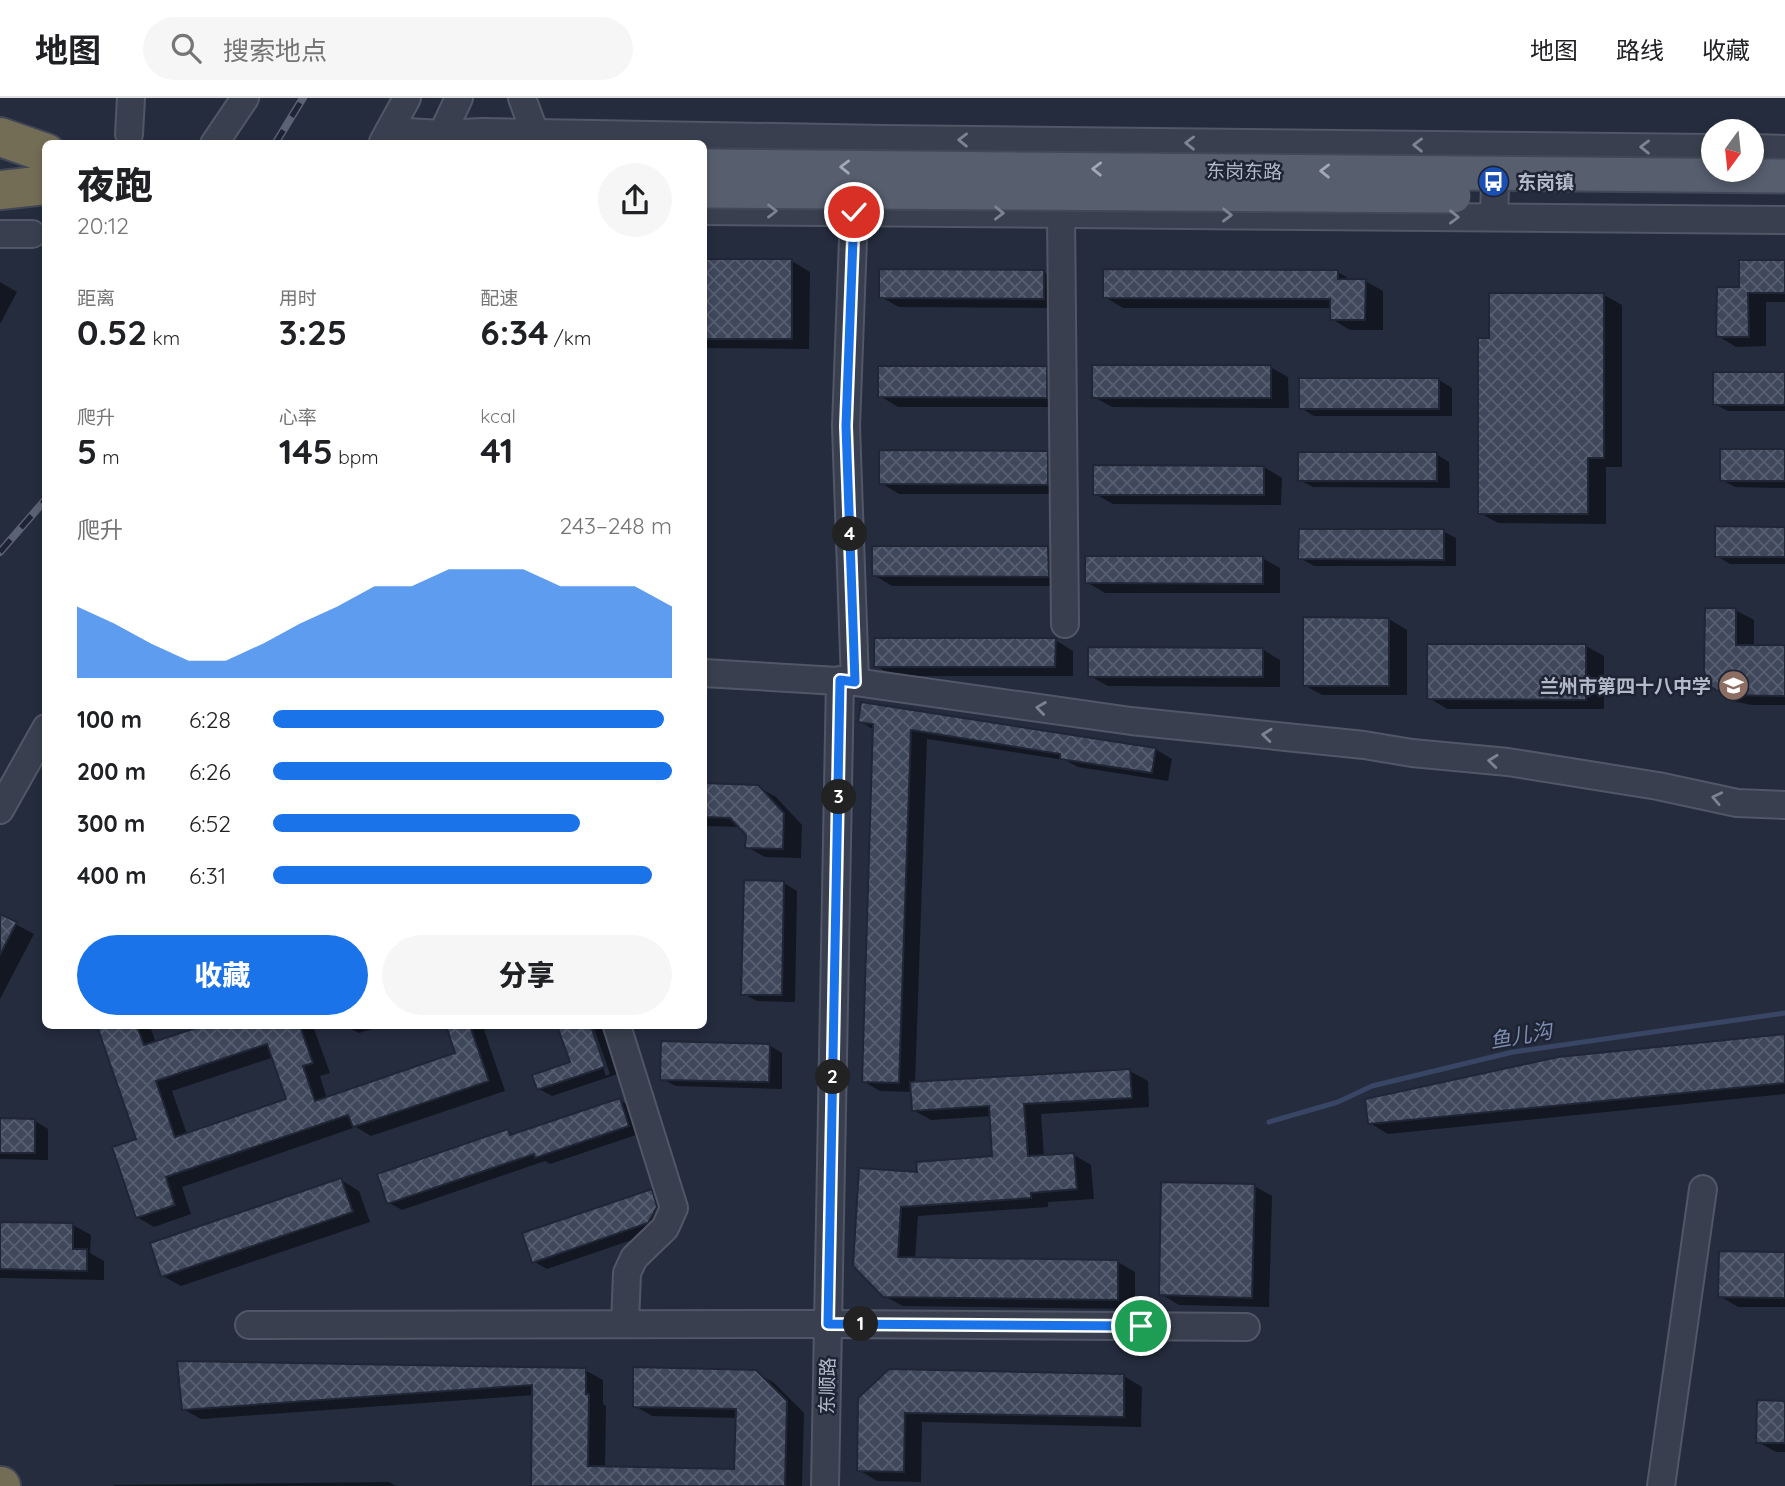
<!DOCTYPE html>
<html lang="zh">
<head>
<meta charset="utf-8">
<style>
	:root { --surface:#fff; --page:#f6f6f6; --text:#202124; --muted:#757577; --line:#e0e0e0; --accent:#1a73e8 }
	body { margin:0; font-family:Quicksand,"Noto Sans SC",sans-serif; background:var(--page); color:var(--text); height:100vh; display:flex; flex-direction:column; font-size:26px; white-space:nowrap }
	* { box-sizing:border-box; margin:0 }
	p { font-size:23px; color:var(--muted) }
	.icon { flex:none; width:38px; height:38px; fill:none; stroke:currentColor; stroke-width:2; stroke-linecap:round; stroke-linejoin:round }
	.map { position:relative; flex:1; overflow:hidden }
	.panel { position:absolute; left:42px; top:42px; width:665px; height:889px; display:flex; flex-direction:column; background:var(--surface); border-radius:10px; box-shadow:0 4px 10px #0003 }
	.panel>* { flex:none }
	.needle { width:46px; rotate:195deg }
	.fabs { position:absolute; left:1701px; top:21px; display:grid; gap:14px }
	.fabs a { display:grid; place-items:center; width:63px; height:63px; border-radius:50%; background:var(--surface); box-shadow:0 4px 10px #0003; font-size:35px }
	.pin { position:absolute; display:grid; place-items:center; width:60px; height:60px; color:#fff; margin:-30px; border:4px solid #fff; border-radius:50%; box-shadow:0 2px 7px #0007 }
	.km { position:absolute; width:35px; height:35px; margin:-18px; border-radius:50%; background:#222; color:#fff; font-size:19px; line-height:35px; text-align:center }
	.round { display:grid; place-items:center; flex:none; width:74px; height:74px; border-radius:37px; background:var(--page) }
	.headline { display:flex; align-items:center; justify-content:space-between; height:119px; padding:0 35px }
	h1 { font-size:38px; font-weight:800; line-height:52px }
	.stats { display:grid; grid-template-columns:repeat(3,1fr); gap:10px; height:119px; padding:7px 35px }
	.stats div { display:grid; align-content:center }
	.stats b { font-size:35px; font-weight:800 }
	.stats small { font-size:19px; font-weight:400 }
	.stats p { font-size:19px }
	.chart { height:196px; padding:14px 35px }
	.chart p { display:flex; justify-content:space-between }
	.chart svg { width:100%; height:126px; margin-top:7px; fill:var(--accent); opacity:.7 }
	.primary-button { display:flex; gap:14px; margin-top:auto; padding:14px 35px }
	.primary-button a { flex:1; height:80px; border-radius:42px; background:var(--accent); color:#fff; font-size:28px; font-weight:800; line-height:80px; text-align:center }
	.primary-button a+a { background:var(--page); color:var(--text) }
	ul { padding:0 35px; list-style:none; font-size:23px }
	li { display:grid; grid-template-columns:112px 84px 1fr; align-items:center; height:52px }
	li i { height:18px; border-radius:9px; background:var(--accent) }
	header { display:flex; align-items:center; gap:42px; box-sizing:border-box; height:98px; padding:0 35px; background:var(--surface); border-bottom:2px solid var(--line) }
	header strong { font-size:33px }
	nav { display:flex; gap:38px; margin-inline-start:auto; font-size:24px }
	.search { width:490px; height:63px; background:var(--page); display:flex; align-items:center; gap:18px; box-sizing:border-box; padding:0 24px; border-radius:38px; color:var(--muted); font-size:26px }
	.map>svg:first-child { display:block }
	.shadow { fill:#0007; fill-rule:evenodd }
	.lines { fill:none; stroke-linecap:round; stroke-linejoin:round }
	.stream { stroke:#394565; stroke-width:5 }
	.building { fill:url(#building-cross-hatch); stroke:#202636; stroke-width:2; fill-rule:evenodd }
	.minor-casing { stroke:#515766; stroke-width:30 }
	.highway-casing { stroke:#414756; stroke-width:42 }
	.minor { stroke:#393f4e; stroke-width:26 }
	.highway { stroke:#746d56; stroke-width:38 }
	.rail-casing { stroke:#5b6275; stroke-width:8 }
	.rail { stroke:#1e2434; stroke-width:5; stroke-dasharray:16; stroke-linecap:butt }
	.major-bridge-casing { stroke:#424858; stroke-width:37; stroke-linecap:butt }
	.major-bridge { stroke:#575e6e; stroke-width:33 }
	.oneway { stroke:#7d8392 }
	.oneway2 { stroke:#a2a8b7 }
	.route-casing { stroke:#fff; stroke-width:14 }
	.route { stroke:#1a73e8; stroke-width:9 }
	.labels { text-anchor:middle; stroke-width:5; stroke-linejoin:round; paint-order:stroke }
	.street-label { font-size:19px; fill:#b5bac9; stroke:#1e2434 }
	.poi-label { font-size:19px; font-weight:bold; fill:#b5bac9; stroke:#1e2434; text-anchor:start }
	.water-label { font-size:21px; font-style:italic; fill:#7d8cb0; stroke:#1e2434 }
</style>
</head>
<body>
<header>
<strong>地图</strong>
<div class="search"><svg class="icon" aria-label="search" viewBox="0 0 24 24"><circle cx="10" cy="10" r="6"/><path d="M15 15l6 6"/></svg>搜索地点</div>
<nav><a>地图</a><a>路线</a><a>收藏</a></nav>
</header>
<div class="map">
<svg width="1785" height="1388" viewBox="0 0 1785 1388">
	<defs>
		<pattern id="building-cross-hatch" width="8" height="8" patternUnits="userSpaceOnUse" patternTransform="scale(1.75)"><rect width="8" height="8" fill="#3f475b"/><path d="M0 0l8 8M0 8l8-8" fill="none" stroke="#585f71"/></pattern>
	</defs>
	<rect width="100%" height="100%" fill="#252c3e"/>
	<g class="shadow">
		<path d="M704,163H792L810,174L809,251L704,250Z"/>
		<path d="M1785,164V204H1766V248L1736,249L1718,238L1741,191Z"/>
		<path d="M1044,174L1062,184V210L899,209L881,199Z"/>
		<path d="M1338,174L1353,183H1365L1383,193V232H1350L1332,221L1331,210H1123L1105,199Z"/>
		<path d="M0,184L17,194L0,226Z"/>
		<path d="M1604,197L1622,207V369H1606V426L1498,425L1480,415L1491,242Z"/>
		<path d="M1270,269L1288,279L1289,310L1112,309L1094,299Z"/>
		<path d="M1046,270L1064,280L1065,309H898L880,298Z"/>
		<path d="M1785,276V313H1728L1714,306Z"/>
		<path d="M1439,282L1452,290V318H1314L1301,310Z"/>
		<path d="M1785,353V390L1735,389L1722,382Z"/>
		<path d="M1047,354L1065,365V396H899L881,385Z"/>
		<path d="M1436,356L1449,364L1450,390L1313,389L1300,382Z"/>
		<path d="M1264,369L1282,380L1281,407L1113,406L1095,396Z"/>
		<path d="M1785,430V466H1730L1717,458Z"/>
		<path d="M1443,433L1456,440V468H1314L1300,460Z"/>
		<path d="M1048,450L1066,460V488H892L874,477Z"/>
		<path d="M1262,460L1280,470V495H1105L1087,484Z"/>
		<path d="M1735,512L1754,522V549H1785V607H1752L1737,604L1718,593Z"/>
		<path d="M1389,521L1407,532V597H1322L1304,587Z"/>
		<path d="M1055,542L1073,553V578H894L876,568Z"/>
		<path d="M1586,548L1604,558V611H1447L1429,600Z"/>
		<path d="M1262,551L1280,562V589L1108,588L1090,578Z"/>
		<path d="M860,623L1155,651L1172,661L1168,683L1078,669L1065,662L927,641L915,986L1130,973L1148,983L1149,1009L1041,1016L1044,1059L1074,1057L1091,1067L1094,1101L1048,1104V1109L918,1118L915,1161L1118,1164L1135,1174V1211L903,1208L884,1198L855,1167L919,1076L994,1060L992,1018L931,1022L913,1012L912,994L880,993L863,983L874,632Z"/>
		<path d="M704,687L757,688L776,699L802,727L801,760L765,759L747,749V736L741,729L704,728Z"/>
		<path d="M784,785L797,793L795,904L757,903L743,896Z"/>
		<path d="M0,818L34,836L0,901Z"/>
		<path d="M99,928H150L156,945L207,928H313L330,975L320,978L327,1001L458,956L448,928H497L484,932L505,993L371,1038L356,1029L182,1089L191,1116L154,1129L137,1119L138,1042ZM274,959L288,1002L187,1036L172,993Z"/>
		<path d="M346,928H381L359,935Z"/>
		<path d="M563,928H601L618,976L552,998L539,991L572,965L559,929ZM589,928H593L610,976L606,978Z"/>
		<path d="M1785,938V996L1388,1036L1370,1025Z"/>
		<path d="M769,947L782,955V991L676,988L662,981Z"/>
		<path d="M619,1002L633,1009L642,1035L550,1066L545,1063L402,1112L389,1105L508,1033L514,1037Z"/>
		<path d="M0,1022L35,1023L48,1031V1062L0,1061Z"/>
		<path d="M341,1082L359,1093L370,1124L181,1188L163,1178Z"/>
		<path d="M1254,1088L1272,1098L1269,1209L1179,1207L1161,1196Z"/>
		<path d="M651,1093L665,1101L661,1132L547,1171L533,1163Z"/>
		<path d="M0,1125L73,1127L91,1137L90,1155L104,1163V1182L0,1180Z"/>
		<path d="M1785,1156V1209H1738L1720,1198Z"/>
		<path d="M585,1272L603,1282V1306L606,1308L605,1370L736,1373L737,1320L652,1318L635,1308L755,1274L773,1284L804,1315L802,1388H533L534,1297L201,1321L183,1311Z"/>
		<path d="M1124,1278L1142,1289L1141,1329L922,1324L921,1384L877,1383L859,1372L860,1301Z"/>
		<path d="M1785,1305V1354H1776L1758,1344Z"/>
		<path d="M389,1384L396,1388H114V1387Z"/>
	</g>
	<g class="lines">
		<path class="stream" d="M1269,1024L1338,1004L1372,988L1513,954L1785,915"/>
	</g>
	<g class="building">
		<rect x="704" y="161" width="88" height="80"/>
		<path d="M1739,162H1785V195H1748L1749,239H1716L1717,189H1739Z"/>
		<path d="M879,171L1044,172V201L879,200Z"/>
		<path d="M1103,171L1338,172V181H1366L1365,222H1330V201L1103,200Z"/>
		<path d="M1489,195H1604V360H1588V416H1478V240H1489Z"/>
		<rect x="1092" y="267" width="179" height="33"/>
		<path d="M878,268H1047V300L878,299Z"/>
		<rect x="1713" y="274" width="72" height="33"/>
		<rect x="1299" y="280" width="140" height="31"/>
		<rect x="1720" y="351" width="65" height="32"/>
		<path d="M879,352L1048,353V387L879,386Z"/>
		<rect x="1298" y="354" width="139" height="29"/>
		<path d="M1093,367L1264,368V397H1093Z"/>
		<path d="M1715,428L1785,429V459H1715Z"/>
		<path d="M1299,431H1444V462L1298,461Z"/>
		<path d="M872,448H1048L1049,479L872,478Z"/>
		<path d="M1085,458H1263V486L1085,485Z"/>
		<path d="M1705,510H1736V547H1785V598L1725,597L1711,589L1704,574Z"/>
		<path d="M1303,519L1389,520V588H1303Z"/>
		<path d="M874,540H1056L1055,569H874Z"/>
		<path d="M1427,546H1586V602L1427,601Z"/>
		<path d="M1088,549L1263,550V579H1088Z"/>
		<path d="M861,604L1156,650L1152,675L1060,661V656L911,632L899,985L862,984L873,626L858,624Z"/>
		<path d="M704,685L758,687L784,715L783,751L745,750L746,737L730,720L704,719Z"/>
		<path d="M744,782L784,783L782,897H741Z"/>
		<path d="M0,816L17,824L0,857Z"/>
		<path d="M97,928H137L144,947L202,928H300L313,965L303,968L315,1003L455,955L446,928H470L489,983L353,1029L348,1017L166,1079L175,1107L136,1120L112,1049L136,1041ZM267,946L286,1001L175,1039L156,983Z"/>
		<path d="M557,928H591L605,969L537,992L532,977L570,964Z"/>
		<path d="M1785,936V985L1368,1026L1365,1001L1558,959Z"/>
		<path d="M661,943L770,946L769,984L660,982Z"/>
		<path d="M1130,971L1132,1000L1024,1006L1028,1058L1074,1055L1077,1091L1031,1095V1100L901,1109L898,1159L1118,1162V1202L883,1199L853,1168L859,1070L917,1074L916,1064L992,1058L989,1008L912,1013L910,984Z"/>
		<path d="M620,1000L629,1028L535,1060L534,1056L387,1106L377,1076L508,1031L510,1037Z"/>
		<path d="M0,1020L35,1021V1055H0Z"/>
		<path d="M341,1080L353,1114L161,1179L150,1145Z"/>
		<path d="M1161,1084L1255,1086L1252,1200L1159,1197Z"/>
		<path d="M652,1091L657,1109L648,1125L532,1165L522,1135Z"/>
		<path d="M0,1124L73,1125V1151H87V1173L0,1171Z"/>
		<path d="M1719,1153L1785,1154V1200L1718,1199Z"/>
		<path d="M177,1263L586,1270V1296H589L588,1368L734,1371L736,1311L633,1309V1269L756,1272L787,1303L785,1388H531L532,1287L182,1312Z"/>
		<path d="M889,1271L1124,1276V1319L905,1315L904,1374L857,1373L858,1300Z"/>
		<path d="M1757,1302L1785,1303V1345H1756Z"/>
	</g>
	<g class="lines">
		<defs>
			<g id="minor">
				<path d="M522,0L535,35"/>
				<path d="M389,33L442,36L482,34L885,41L1713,50"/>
				<path d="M129,36L131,0"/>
				<path d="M383,44L407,0"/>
				<path d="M214,46L245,0"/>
				<path d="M434,46L442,36L459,0"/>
				<path d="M1752,50L1785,51"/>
				<path d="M704,113L1785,122"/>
				<path d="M1061,116L1065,526"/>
				<path d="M1494,119L1496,56"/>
				<path d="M0,136H32"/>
				<path d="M704,575L855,584L846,328L854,114"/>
				<path d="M855,584L1131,623L1364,647L1412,655L1508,664L1658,688L1737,705L1785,707"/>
				<path d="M0,712L46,630"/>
				<path d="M617,928L674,1110L665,1130L634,1160L627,1175L625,1226"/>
				<path d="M249,1227L828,1226L1246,1229"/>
				<path d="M825,1388L840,582"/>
				<path d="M1661,1388L1703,1091"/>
			</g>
			<g id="highway">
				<path d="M0,39L46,55"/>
				<path d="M0,92L46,87"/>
				<path d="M0,1388H1"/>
			</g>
		</defs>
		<use href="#minor" class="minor-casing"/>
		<use href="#highway" class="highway-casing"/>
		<use href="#minor" class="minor"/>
		<use href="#highway" class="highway"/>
		<defs>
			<g id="rail">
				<path d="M275,46L303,0"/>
				<path d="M0,454L46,401"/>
			</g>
		</defs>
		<use href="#rail" class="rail-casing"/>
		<use href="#rail" class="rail"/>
		<defs>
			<g id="major-bridge">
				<path d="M704,68L1785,78"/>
				<path d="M704,93L1454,98"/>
			</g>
		</defs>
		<use href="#major-bridge" class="major-bridge-casing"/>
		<use href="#major-bridge" class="major-bridge"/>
	</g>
	<defs><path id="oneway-chevron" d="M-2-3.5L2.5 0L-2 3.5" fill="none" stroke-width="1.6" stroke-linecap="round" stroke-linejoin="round" transform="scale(1.75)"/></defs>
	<g class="oneway">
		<use href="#oneway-chevron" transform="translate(963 42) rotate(-179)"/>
		<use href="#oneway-chevron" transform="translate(1190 45) rotate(-179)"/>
		<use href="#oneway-chevron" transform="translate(1418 47) rotate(-179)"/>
		<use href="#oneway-chevron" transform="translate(1645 49) rotate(-179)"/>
		<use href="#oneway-chevron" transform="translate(772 113)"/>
		<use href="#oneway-chevron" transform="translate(999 115) rotate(1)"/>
		<use href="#oneway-chevron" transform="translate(1227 117) rotate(1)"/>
		<use href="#oneway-chevron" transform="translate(1454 119) rotate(1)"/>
		<use href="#oneway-chevron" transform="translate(1041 610) rotate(-172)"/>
		<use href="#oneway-chevron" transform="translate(1267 637) rotate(-174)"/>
		<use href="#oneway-chevron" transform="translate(1493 663) rotate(-174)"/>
		<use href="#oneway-chevron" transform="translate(1717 700) rotate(-168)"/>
	</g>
	<g class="oneway2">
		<use href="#oneway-chevron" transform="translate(845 69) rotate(-179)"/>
		<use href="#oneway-chevron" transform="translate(1097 71) rotate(-179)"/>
		<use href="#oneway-chevron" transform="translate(1325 73) rotate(-179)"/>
	</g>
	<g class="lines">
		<defs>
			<path id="route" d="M854,114L846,328L855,584L840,582L828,1226L1141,1228"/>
		</defs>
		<use href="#route" class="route-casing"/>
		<use href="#route" class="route"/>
	</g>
	<defs>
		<symbol id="bus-disc" viewBox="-11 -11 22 22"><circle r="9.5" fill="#1a4fb4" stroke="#1e2434"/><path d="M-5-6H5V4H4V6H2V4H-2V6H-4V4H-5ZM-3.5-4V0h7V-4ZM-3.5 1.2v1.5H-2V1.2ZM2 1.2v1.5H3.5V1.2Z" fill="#fff"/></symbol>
		<symbol id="school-disc" viewBox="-11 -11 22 22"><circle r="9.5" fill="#8d6e63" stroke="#1e2434"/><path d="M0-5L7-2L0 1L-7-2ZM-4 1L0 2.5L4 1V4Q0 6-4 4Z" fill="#fff"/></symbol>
	</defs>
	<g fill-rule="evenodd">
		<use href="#bus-disc" x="1476" y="66" width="35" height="35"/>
		<use href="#school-disc" x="1716" y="570" width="35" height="35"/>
	</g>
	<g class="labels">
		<g class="street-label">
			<text transform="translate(1244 73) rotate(1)" y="7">东岗东路</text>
			<text transform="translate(827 1288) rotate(-89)" y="7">东顺路</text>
		</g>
		<g class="poi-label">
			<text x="1517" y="91">东岗镇</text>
			<text x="1711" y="595" text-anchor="end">兰州市第四十八中学</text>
		</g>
		<g class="water-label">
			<text transform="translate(1521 938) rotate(-10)" y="7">鱼儿沟</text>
		</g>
	</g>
</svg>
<div class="fabs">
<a><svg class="needle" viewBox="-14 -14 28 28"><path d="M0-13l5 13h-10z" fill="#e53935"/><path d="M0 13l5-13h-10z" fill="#757577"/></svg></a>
</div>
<div class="pin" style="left:1141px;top:1228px;background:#1e9e55"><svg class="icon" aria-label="arrive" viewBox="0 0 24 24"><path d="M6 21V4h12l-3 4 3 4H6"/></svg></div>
<div class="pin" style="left:854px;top:114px;background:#d93025"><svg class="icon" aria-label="check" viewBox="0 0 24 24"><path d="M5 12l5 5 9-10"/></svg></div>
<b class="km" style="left:861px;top:1226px">1</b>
<b class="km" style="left:833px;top:979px">2</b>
<b class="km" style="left:839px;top:699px">3</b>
<b class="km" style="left:850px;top:436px">4</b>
<section class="panel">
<div class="headline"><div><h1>夜跑</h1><p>20:12</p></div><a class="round"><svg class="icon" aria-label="share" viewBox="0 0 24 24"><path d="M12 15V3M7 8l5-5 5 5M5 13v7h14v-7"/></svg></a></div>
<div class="stats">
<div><p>距离</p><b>0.52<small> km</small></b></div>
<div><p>用时</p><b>3:25</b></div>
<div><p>配速</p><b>6:34<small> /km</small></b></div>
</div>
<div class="stats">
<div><p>爬升</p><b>5<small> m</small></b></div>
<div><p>心率</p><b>145<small> bpm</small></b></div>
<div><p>kcal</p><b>41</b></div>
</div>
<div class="chart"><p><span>爬升</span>243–248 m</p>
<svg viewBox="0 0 160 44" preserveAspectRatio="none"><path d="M0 44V19L10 25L20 32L30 38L40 38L50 32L60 25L70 19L80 12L90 12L100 6L110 6L120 6L130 12L140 12L150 12L160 19V44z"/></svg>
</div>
<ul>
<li><b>100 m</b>6:28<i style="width:98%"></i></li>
<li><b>200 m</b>6:26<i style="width:100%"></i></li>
<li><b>300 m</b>6:52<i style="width:77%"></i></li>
<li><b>400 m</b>6:31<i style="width:95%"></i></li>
</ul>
<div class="primary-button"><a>收藏</a><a>分享</a></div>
</section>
</div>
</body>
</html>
